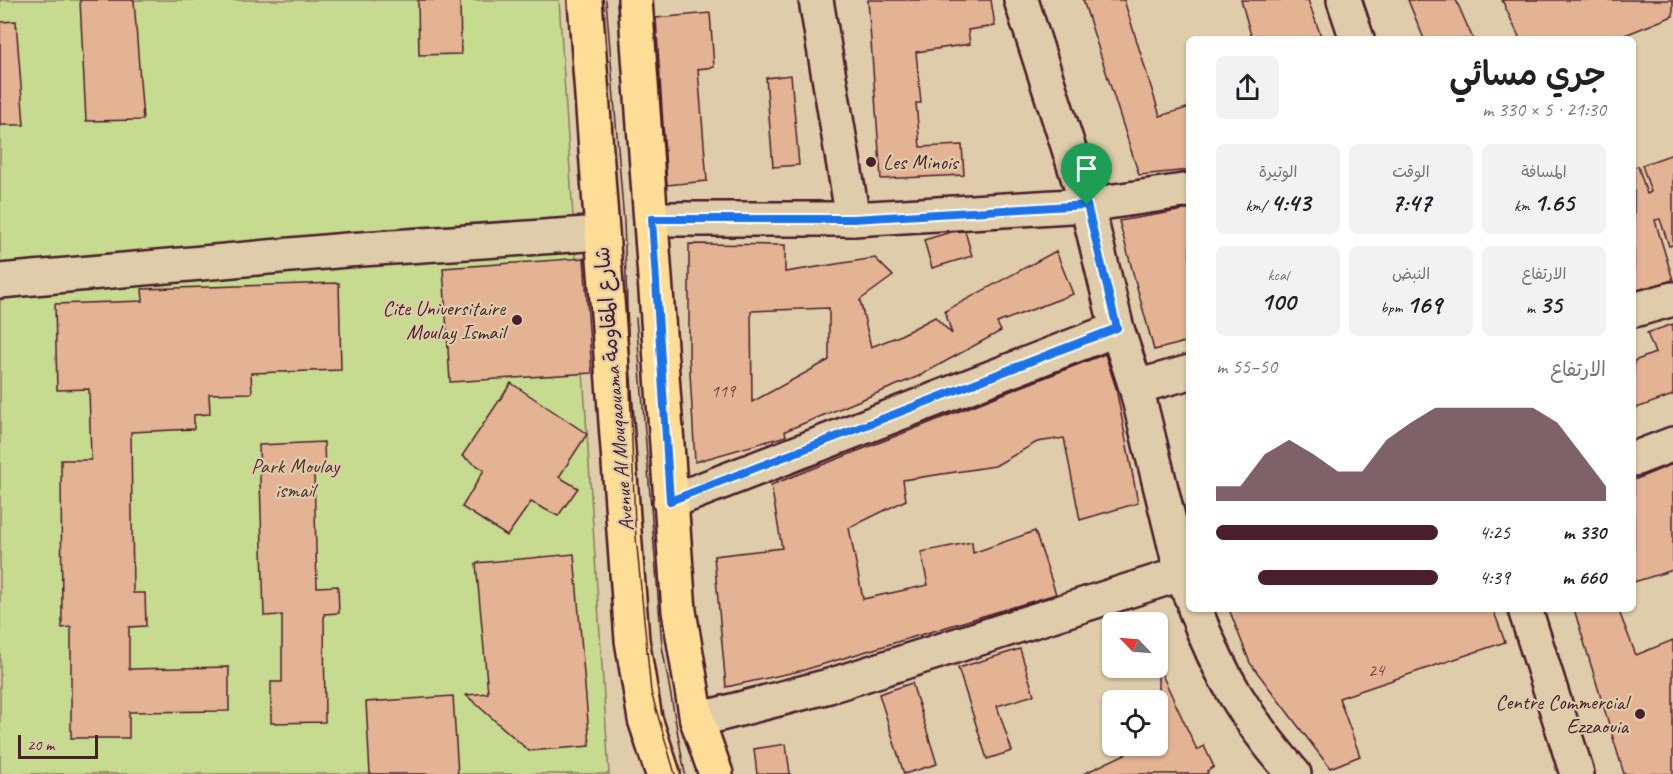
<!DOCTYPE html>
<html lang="ar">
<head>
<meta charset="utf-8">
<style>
	:root { --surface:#fff; --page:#f2f2f2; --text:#202124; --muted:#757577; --accent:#4a1f2b }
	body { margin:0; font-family:Caveat,"Playpen Sans Arabic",sans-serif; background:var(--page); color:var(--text); direction:rtl; height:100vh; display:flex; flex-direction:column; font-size:22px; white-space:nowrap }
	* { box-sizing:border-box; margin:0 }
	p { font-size:20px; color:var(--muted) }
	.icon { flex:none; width:33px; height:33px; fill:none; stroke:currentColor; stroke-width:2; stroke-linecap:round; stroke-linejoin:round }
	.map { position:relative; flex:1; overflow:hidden; direction:ltr }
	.sheet { position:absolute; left:1186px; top:36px; width:450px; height:576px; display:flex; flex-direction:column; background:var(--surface); border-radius:9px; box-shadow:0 2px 4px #0004; direction:rtl }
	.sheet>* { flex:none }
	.needle { width:39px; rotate:295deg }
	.controls { position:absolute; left:1102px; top:612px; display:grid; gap:12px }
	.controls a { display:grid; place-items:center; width:66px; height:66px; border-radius:9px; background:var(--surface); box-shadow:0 2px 4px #0004; font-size:30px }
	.scale { position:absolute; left:18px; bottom:15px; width:80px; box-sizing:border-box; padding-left:6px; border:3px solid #4a1f2b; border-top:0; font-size:16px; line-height:21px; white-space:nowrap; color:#4a1f2b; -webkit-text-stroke:4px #deccaa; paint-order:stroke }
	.pin { position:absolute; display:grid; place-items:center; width:51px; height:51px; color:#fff; margin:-62px -26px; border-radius:50% 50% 50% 0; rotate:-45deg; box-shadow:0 0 6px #0007 }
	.pin .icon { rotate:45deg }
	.round { display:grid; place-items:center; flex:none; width:63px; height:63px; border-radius:9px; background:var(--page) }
	.head { display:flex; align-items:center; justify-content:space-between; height:102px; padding:0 30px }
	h1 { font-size:33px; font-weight:600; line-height:45px }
	.figures { display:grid; grid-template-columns:repeat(3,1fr); gap:9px; height:102px; padding:6px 30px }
	.figures div { display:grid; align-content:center; border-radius:9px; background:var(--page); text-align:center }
	.figures b { font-size:26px; font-weight:600 }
	.figures small { font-size:16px; font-weight:400 }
	.figures p { font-size:16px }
	.chart { height:168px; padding:12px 30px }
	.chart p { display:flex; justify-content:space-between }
	.chart svg { width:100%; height:108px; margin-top:6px; fill:var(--accent); opacity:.7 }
	ul { padding:0 30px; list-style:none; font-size:20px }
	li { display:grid; grid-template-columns:96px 72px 1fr; align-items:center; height:45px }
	li i { height:15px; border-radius:8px; background:var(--accent) }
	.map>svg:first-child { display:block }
	.green { fill:#c6db90; stroke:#887d5e; stroke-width:1.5 }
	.building { fill:#e3b394; stroke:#4a1f2b; stroke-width:1.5; fill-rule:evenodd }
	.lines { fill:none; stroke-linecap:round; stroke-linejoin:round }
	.minor-casing { stroke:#4a1f2b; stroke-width:38 }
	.major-casing { stroke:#4a1f2b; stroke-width:38 }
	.minor { stroke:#deccaa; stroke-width:33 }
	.major { stroke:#ffdd96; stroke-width:33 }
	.tram { stroke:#4a1f2b; stroke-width:1.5 }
	.route-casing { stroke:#fff; stroke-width:12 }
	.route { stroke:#1a73e8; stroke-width:8 }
	.poi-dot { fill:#4a1f2b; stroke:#deccaa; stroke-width:2 }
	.labels { text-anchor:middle; stroke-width:4.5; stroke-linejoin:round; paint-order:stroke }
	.number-label { font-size:18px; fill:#704445 }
	.poi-label { font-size:21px; fill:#4a1f2b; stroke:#deccaa; text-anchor:end }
	.street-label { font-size:21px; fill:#4a1f2b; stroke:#deccaa }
	.park-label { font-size:21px; fill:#563235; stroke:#deccaa }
</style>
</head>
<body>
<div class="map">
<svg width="1673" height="774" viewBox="0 0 1673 774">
	<rect width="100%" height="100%" fill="#deccaa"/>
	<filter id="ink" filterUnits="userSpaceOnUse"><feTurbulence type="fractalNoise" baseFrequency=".0167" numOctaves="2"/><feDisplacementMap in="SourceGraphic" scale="12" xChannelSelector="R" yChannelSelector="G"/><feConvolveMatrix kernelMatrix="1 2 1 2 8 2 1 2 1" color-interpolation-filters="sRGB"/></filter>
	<g filter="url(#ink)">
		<path class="green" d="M0,0H559L609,774H0Z"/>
		<g class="building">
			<path d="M80,0H134L143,120L86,121Z"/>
			<path d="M418,0H460L461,54L419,55Z"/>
			<path d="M868,0H991L995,26L968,30L970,44L916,52L921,103H916L920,147L962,145L964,175L881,179Z"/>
			<path d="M1083,0H1124L1160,116L1190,107V170L1139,175Z"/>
			<path d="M1241,0H1308L1322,39H1252Z"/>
			<path d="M1408,0H1456L1473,39H1424Z"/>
			<path d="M1502,0H1673V16L1615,39H1520Z"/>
			<path d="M710,13L714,67L698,69L707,181L667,185L656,18Z"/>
			<path d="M16,21L24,125H0V22Z"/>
			<path d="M791,75L799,165L773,167L766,78Z"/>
			<path d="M1673,154V245L1669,246L1660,219L1655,220L1673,280L1634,291V167L1638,166L1647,194L1651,192L1642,165Z"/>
			<path d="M1190,209V341L1154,350L1119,221Z"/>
			<path d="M965,231L972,256L932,268L924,240L951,232Z"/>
			<path d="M689,244L785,245V272L875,258L893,276L860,300L871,347L899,336L935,317L952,334L945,311L1056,251L1073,294L997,323L1001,331L919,376L785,431L786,436L695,462L689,355ZM829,308V360L752,402L751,311Z"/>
			<path d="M584,258L592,373L450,382L443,268Z"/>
			<path d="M339,283L341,370L251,373L252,393L209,394L210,414L194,415V429L131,432L133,593H145L146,626L129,627V669L229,667V711L129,712V738H71V627L62,628L61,460H91L89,389L57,390L55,304L143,301L142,289Z"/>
			<path d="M1673,324V395L1634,409V361L1655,353L1647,333Z"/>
			<path d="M1105,354L1116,388L1138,503L1080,520L1064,438L1037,442L995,466L903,480L906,500L849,528L863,599L928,585L921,552L972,542L973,553L1035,531L1056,594L804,670L726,687L714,556L782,548L771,485Z"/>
			<path d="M511,383L587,434L559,477L578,488L558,516L531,502L507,536L462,507L484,470L462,456Z"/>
			<path d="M324,442L325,473H314L317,587L338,586L339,613L324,614L325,722L271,723V682H282V615L264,616L259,445Z"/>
			<path d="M1673,464V570L1634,582V480Z"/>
			<path d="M574,554L590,746L529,751L466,695L488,693L476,563Z"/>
			<path d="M1229,609H1493L1505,642L1339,698L1360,756L1330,768L1250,663Z"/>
			<path d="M1574,609H1618L1636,655L1673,640V774H1624Z"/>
			<path d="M1020,649L1034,695L997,706L1012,751L987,759L958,668Z"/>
			<path d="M1158,666L1197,750L1204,746L1214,767L1207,771L1208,774H1083L1142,746H1158Z"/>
			<path d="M912,683L937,764L904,774L879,694Z"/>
			<path d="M453,696L458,774H370L366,702Z"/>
			<path d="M786,744L790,774H757L754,749Z"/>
		</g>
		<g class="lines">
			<defs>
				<g id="minor">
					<path d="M816,0L853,219"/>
					<path d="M1021,0L1087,205L1117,329L1136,387L1182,574L1190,595"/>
					<path d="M1344,0L1357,39"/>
					<path d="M652,219H853L1087,205L1190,190"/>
					<path d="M0,281L347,250L602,233"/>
					<path d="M1634,310L1673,299"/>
					<path d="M1136,387L1190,372"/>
					<path d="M1634,459L1673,444"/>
					<path d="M670,502L1117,329"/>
					<path d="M1195,609C1218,673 1249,723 1294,774"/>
					<path d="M1525,609L1577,774"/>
					<path d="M697,720L829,686L1190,571"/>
				</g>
				<g id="major">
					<path d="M585,0L632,640L645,719L663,774"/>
					<path d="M635,0L679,611L697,720L716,774"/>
				</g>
			</defs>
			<use href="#minor" class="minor-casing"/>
			<use href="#major" class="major-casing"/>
			<use href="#minor" class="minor"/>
			<use href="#major" class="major"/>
			<g class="tram">
				<path d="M606,0L624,222L635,526L651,692L675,774"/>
				<path d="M636,318L662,646L685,774"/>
			</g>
		</g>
	</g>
	<g class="lines" filter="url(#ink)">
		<defs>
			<path id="route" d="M1087,205L1117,328L670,501L652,219H853Z"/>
		</defs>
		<use href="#route" class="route-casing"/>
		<use href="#route" class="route"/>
	</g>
	<g class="poi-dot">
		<circle cx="871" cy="162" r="6"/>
		<circle cx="517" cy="320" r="6"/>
		<circle cx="1640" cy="714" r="6"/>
	</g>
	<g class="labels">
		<g class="number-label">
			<text x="723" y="397">119</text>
			<text x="1376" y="676">24</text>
		</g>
		<g class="poi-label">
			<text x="883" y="169" text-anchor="start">Les Minois</text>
			<text x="505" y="315">Cite Universitaire<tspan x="505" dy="24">Moulay Ismail</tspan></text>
			<text x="1628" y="709">Centre Commercial<tspan x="1628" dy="24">Ezzaouia</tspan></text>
		</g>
		<g class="street-label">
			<text transform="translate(614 389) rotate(-95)" y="7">Avenue Al Mouqaouama شارع المقاومة</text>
		</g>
		<g class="park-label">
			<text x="295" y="473">Park Moulay<tspan x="295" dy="24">ismail</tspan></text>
		</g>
	</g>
</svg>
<div class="controls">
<a><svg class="needle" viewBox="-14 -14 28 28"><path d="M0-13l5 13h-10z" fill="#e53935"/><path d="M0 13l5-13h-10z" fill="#757577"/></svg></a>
<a><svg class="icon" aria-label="locate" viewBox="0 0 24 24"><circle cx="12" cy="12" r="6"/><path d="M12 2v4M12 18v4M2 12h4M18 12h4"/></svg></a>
</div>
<div class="scale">20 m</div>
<div class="pin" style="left:1087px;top:205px;background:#1e9e55"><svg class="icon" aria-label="arrive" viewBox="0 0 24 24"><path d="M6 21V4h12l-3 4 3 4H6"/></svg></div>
<section class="sheet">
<div class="head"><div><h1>جري مسائي</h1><p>21:30 · 5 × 330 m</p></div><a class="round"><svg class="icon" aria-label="share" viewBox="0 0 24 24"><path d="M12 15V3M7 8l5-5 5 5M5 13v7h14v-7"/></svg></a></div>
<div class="figures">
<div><p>المسافة</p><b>1.65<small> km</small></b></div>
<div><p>الوقت</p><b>7:47</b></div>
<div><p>الوتيرة</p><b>4:43<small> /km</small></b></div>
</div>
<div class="figures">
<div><p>الارتفاع</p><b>35<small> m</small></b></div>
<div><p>النبض</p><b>169<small> bpm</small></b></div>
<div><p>kcal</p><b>100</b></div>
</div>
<div class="chart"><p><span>الارتفاع</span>50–55 m</p>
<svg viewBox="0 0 160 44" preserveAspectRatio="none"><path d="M0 44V38L10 38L20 25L30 19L40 25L50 32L60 32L70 19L80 12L90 6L100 6L110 6L120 6L130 6L140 12L150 25L160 38V44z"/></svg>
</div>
<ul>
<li><b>330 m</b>4:25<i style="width:100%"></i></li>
<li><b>660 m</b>4:39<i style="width:81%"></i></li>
</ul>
</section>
</div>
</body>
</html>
